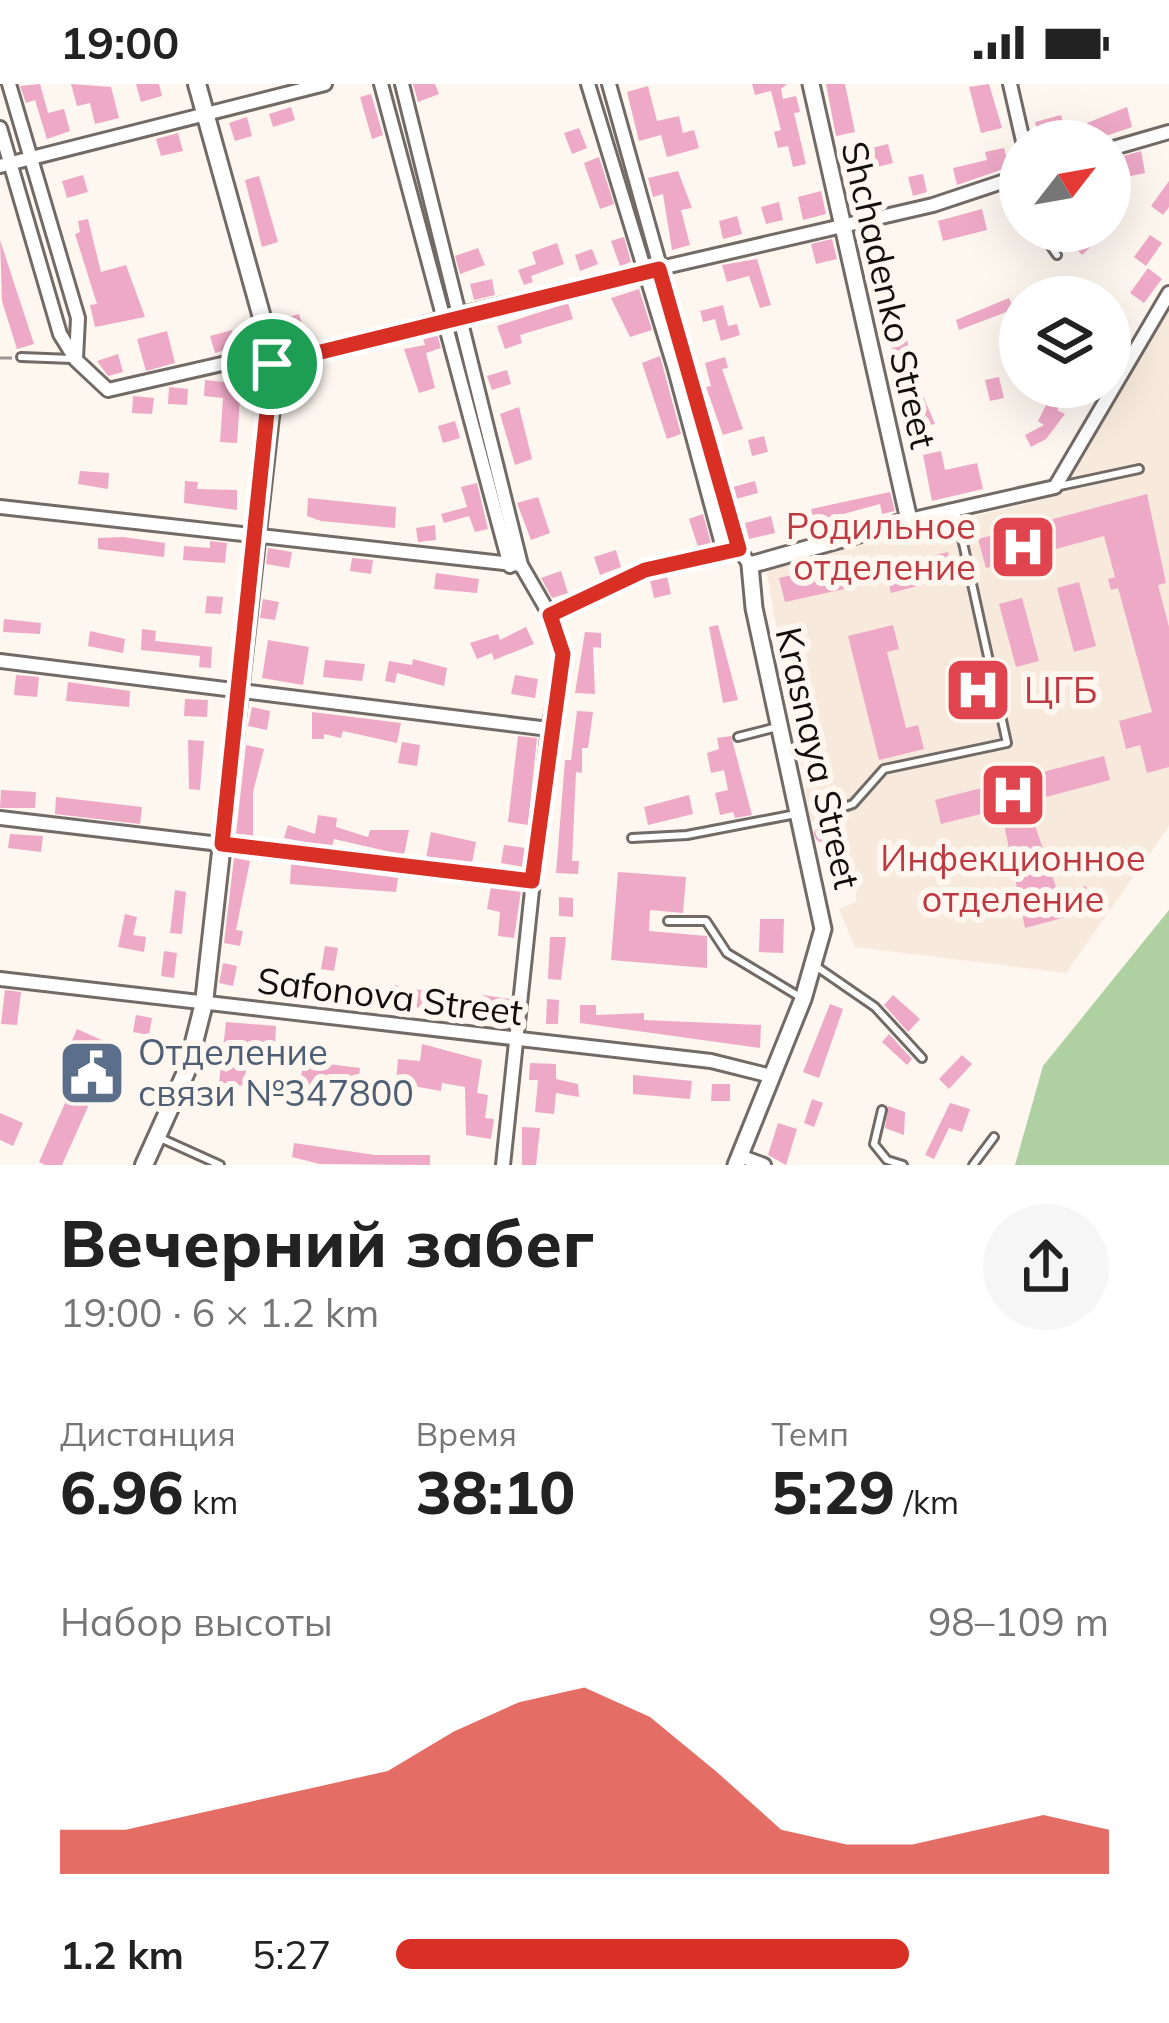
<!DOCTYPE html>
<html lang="ru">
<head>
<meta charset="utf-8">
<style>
	:root { --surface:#fff; --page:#f6f6f6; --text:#222; --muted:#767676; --accent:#d93025 }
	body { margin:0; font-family:Mulish,sans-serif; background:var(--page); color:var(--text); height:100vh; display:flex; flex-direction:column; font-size:45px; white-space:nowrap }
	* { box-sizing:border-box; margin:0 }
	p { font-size:39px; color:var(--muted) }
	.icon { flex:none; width:66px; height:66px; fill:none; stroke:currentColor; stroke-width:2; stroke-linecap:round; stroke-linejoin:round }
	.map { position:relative; height:1081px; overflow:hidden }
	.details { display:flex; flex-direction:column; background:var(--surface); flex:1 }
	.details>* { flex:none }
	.needle { width:78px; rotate:59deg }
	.fabs { position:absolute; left:999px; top:36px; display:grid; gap:24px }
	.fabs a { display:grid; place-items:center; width:132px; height:132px; border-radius:50%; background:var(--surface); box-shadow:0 12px 48px #0002; font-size:60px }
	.pin { position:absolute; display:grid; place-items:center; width:102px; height:102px; color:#fff; margin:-51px; border:6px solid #fff; border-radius:50%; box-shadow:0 3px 12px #0007 }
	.round { display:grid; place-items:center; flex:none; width:126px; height:126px; border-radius:63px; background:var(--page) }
	.summary { display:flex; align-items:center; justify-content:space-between; height:204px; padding:0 60px }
	h1 { font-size:66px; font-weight:800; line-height:90px }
	.figures { display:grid; grid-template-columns:repeat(3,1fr); gap:18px; height:204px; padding:12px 60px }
	.figures div { display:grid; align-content:center }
	.figures b { font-size:60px; font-weight:800 }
	.figures small { font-size:33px; font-weight:400 }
	.figures p { font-size:33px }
	.chart { height:336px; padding:24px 60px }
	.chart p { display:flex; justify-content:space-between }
	.chart svg { width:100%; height:216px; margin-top:12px; fill:var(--accent); opacity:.7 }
	ul { padding:0 60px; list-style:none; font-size:39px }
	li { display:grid; grid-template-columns:192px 144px 1fr; align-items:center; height:90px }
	li i { height:30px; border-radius:15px; background:var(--accent) }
	.status { display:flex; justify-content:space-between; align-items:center; height:84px; padding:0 60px; background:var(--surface); direction:ltr }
	.status svg { height:33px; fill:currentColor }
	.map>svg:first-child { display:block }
	.built { fill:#f7eadd }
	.green { fill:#afd0a0 }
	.building { fill:#eea9c6 }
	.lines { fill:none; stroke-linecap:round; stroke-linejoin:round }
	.service-casing { stroke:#716a65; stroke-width:12 }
	.minor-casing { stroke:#716a65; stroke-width:18 }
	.tertiary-casing { stroke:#716a65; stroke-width:21 }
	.secondary-casing { stroke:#716a65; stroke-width:22 }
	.path { stroke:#9c9792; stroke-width:3; stroke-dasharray:12 6; stroke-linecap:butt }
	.service { stroke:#fff; stroke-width:6 }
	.minor { stroke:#fff; stroke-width:12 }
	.tertiary { stroke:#fff; stroke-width:15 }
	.secondary { stroke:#fff; stroke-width:16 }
	.route-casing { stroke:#fff; stroke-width:24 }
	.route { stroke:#d93025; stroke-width:15 }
	.labels { text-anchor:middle; stroke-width:12; stroke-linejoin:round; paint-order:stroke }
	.street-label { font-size:36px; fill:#110e0c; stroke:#fef7f0 }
	.health-label { font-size:36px; fill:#be3a42; stroke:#fef7f0; text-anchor:end }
	.service-label { font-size:36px; fill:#4e5e75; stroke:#fef7f0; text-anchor:start }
</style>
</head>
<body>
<div class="status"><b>19:00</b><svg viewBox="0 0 49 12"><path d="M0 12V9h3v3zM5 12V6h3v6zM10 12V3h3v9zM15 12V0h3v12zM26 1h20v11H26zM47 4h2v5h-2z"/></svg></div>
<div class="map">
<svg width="1169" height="1081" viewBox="0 0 1169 1081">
	<rect width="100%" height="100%" fill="#fef7f0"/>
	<path class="built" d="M1169,224V742L1066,889L855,863L839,825L857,817L840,731L811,738L766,485L1056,412Z"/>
	<path class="green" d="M1169,826V1081H1015L1043,982Z"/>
	<g class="building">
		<path d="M40,0L48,29L64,25L70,47L47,55L35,16L26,19L20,2Z"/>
		<path d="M71,0L111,3L119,34L95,40L90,19L77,22Z"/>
		<path d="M136,0H159L162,12L141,18Z"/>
		<path d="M413,0H435L439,10L418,18Z"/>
		<path d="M752,0H787L781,5L783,15L796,12L800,28L794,29L806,80L793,83L788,62L778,64L774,48L781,46L771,7L755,11Z"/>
		<path d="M826,0H845L855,48L836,52Z"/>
		<path d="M989,0L1002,44L981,49L969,3Z"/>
		<path d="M648,2L657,37L679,32L683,49L694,46L699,64L667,73L661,51L639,57L627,8Z"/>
		<path d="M371,10L383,51L372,55L360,13Z"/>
		<path d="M291,23L295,36L273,43L269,30Z"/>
		<path d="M1127,23L1132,43L1091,57L1087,39Z"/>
		<path d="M1061,31L1067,57H1040L1035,38Z"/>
		<path d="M247,33L252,52L235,57L229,39Z"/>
		<path d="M579,44L587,64L572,70L564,49Z"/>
		<path d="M178,49L183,67L161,72L156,55Z"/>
		<path d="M888,60L893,79L873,84L868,65Z"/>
		<path d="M1004,64L1009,83L957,101L953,84L987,76L985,68Z"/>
		<path d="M1141,67L1145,89L1117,95L1113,75Z"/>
		<path d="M599,73L614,120L600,125L584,79Z"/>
		<path d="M678,87L692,124L681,126L690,161L672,166L663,110L653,113L648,94Z"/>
		<path d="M923,90L927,108L913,112L908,93Z"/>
		<path d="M83,91L88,108L67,114L62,97Z"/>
		<path d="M259,92L278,158L262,163L245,96Z"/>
		<path d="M1169,97V123L1163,131L1151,122Z"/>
		<path d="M821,107L826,130L803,136L798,113Z"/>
		<path d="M779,118L783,136L766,140L761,123Z"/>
		<path d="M982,125L987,146L943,157L938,137Z"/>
		<path d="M737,132L742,150L723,155L719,137Z"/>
		<path d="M88,135L101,188L126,181L145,233L95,243L90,221L97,220L75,150L80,148L78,137Z"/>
		<path d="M880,144L884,164L864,168L860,149Z"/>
		<path d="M1069,147H1097L1102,152L1082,171L1062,150Z"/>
		<path d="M1150,151L1162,159L1146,182L1134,173Z"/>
		<path d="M624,153L631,178L620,182L611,157Z"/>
		<path d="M832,155L837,175L816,180L811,160Z"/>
		<path d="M0,156L34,260L17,265L2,217Z"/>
		<path d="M557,159L564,180L531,192L533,198L524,201L518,186L536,180L532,168Z"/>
		<path d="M478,164L485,181L460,190L455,172Z"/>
		<path d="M592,165L598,180L580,187L575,171Z"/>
		<path d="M757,175L771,221L760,224L749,192L727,198L722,181Z"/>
		<path d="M1148,184L1162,195L1144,219L1130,209Z"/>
		<path d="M492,195L495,211L474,216L470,200Z"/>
		<path d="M639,205L652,246L630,253L611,214Z"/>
		<path d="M1009,214L1014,225L959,246L956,236Z"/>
		<path d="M568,219L573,235L520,251L522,259L505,265L497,242Z"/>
		<path d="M723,221L728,242L737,240L740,251L721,257L715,235L703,238L700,227Z"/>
		<path d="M900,225L916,295L935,340L916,344L910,316L905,317L883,228Z"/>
		<path d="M299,230L305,249L283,256L278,236Z"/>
		<path d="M232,246L236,263L215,269L210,252Z"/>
		<path d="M167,247L175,279L146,287L137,255Z"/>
		<path d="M436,247L441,264L426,269L435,304L419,309L404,265L425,261L422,251Z"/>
		<path d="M118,270L123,288L108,292L97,277Z"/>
		<path d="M660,272L681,350L667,355L642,279Z"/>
		<path d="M725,273L728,284L722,285L743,345L723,351L706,303L711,302L705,279Z"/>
		<path d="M306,284L311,300L289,307L284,290Z"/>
		<path d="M242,286L237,359L220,358L223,314L204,312L205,296L224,298L225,290Z"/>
		<path d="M507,286L511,300L492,306L487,292Z"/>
		<path d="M999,293L1004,314L990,317L985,296Z"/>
		<path d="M169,303L188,305L187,321L168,320Z"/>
		<path d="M1055,303H1074L1057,326L1065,330L1046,355L1031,363L1025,351L1044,341L1038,337Z"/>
		<path d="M133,312L154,314L152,330L132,329Z"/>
		<path d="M519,323L532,375L515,381L500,330Z"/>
		<path d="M455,337L460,354L443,359L438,342Z"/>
		<path d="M764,352L768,368L752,372L748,356Z"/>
		<path d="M941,367L945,386L977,379L983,405L932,417L923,371Z"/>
		<path d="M80,387L109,389L108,405L78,400Z"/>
		<path d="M185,397L198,398L197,405L237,406V426L184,419Z"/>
		<path d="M755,397L758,409L736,415L733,403Z"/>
		<path d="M477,399L488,445L475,448L469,432L444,439L441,430L467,423L461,403Z"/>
		<path d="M890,408L895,427L882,430L880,420L814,438L811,425Z"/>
		<path d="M1147,410L1166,499L1158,501L1169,543V683L1147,689L1140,661L1126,665L1119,637L1152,628L1120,511L1118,504L1111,506L1108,495L1115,493L1104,452L986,484L978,455Z"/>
		<path d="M538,413L550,449L531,456L517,419Z"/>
		<path d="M308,414L396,423L395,444L321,437L307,432Z"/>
		<path d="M703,430L711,459L698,463L689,435Z"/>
		<path d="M771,432L775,449L749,455L745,439Z"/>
		<path d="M435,441L436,456L418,458L416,444Z"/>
		<path d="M123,453L165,459L164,473L98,465V454Z"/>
		<path d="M210,457L227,459L225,479L183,476L184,462L210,464Z"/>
		<path d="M268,464L292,468L289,484L266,480Z"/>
		<path d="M616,466L621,483L600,491L594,473Z"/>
		<path d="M948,468L955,492L891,509L885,484Z"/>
		<path d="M352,474L373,476L371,490L350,487Z"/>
		<path d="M843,480L849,504L785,518L779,494Z"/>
		<path d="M561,487L568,509L552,514L541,494Z"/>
		<path d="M436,489L479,495L477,509L434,505Z"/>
		<path d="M667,492L671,510L654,514L650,496Z"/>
		<path d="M1079,498L1096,562L1074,568L1057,504Z"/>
		<path d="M207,512L223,513L221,530L205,529Z"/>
		<path d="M1022,514L1039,577L1016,583L999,520Z"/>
		<path d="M263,515L279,518L275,536L260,534Z"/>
		<path d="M4,535L41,539L40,550L3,548Z"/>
		<path d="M718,541L738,616L723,619L709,543Z"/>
		<path d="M893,541L899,565L887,568L906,644L918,641L924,665L879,676L848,552Z"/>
		<path d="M526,543L534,560L494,576L492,569L477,575L470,559L498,550L500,556Z"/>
		<path d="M142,545L156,547L155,557L212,563L211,584L199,583L200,572L141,566Z"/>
		<path d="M90,547L125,555L123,569L88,562Z"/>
		<path d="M585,548L601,549V564L593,563L595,610L575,609Z"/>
		<path d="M268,556L309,563L303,601L262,594Z"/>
		<path d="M413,575L447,584L444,602L397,589L395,599L385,597L389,577L412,581Z"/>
		<path d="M325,576L365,580L362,597L323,593Z"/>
		<path d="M16,591L39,593L37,613L14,611Z"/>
		<path d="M515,591L538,595L535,614L511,610Z"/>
		<path d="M68,598L130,607L129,623L66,617Z"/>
		<path d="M185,615L208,616L207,633L184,632Z"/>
		<path d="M252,623L270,627L267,646L248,642Z"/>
		<path d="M577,627L593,628L588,664H582V689L576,688L572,777H579L578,790L556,789L565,676H571Z"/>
		<path d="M312,628L401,639L397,659L343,647L341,654L324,650V655H312Z"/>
		<path d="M518,652L537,654L528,741L508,738Z"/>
		<path d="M731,652L752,731L735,734L733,728L720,731L715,709L728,706L724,686L711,689L707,669L719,665L717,654Z"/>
		<path d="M188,656L204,657L200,706L189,705Z"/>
		<path d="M402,658L420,661L417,682L398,679Z"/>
		<path d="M246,661L264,665L253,708V752L236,750Z"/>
		<path d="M1104,672L1110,696L1027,718L1058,809L1086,802L1092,826L1025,844L1001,725L941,740L935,716Z"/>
		<path d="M1,706L36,708L35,724H0Z"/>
		<path d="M689,711L693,730L648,741L644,723Z"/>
		<path d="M56,713L142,723L140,740L55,730Z"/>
		<path d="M318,731L337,734L336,743L368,753L370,746H409L404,771L334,755L332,763L284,754L288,741L315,750Z"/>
		<circle cx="824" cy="749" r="10"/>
		<path d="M431,748L476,758L472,779L426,774Z"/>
		<path d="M10,750L43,752L41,768L8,764Z"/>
		<path d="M504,761L526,764L524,783L501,779Z"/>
		<path d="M234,774L250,777L236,846L243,847L240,862L224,859Z"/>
		<path d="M291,780L398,794L396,808L290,800Z"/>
		<path d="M618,788L686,793L683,829L650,826L649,847L707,852V884L611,876Z"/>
		<path d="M491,803L521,807L514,854L498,852L500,828L487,825Z"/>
		<path d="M175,806L186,808L182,850L170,849Z"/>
		<path d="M559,813L573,814V833L559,832Z"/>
		<path d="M125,830L137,833L133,851L146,853L144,868L118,863Z"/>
		<path d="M760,835H784L783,869L759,868Z"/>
		<path d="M550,853H566L561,896L548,895Z"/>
		<path d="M325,862L338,864L334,887L321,885Z"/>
		<path d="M164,867L177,869L174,894L161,892Z"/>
		<path d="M223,879L237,882L233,902L219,899Z"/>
		<path d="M394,901L467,915L464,933L390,918Z"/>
		<path d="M5,906L21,908L17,941L1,940Z"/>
		<path d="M483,911L510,915L507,943L479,940Z"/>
		<path d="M893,911L920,935L908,948L884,921Z"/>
		<path d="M547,915L559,916L558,940H546Z"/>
		<path d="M830,920L843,925L819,994L803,988Z"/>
		<path d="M580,921H596V931L644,929V936L761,941L760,964L580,939Z"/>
		<path d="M136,931L152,934L149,951L133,948Z"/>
		<path d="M226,938L276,942L275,963L249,961L244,1002L219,999Z"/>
		<path d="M77,945L115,962L62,1081H45L39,1078L84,976L67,968Z"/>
		<path d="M889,950L912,975L907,981L882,958Z"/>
		<path d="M422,960L482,976L477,1009L488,1011L485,1034L494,1035L491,1055L466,1051L465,1003L442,999L441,1007L396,999L398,975L420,977Z"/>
		<path d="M304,969L328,971V980L360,984L358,1000L326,996L324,1015L299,1012Z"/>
		<path d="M962,971L972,980L949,1005L939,995Z"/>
		<path d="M530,979L556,980V995L578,1000L579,1013L556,1009L554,1030L535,1028L538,996H529Z"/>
		<path d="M633,991L692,997L690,1015L633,1010Z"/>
		<path d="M712,1000H730V1017H711Z"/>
		<path d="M812,1015L823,1019L814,1043L804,1039Z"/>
		<path d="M950,1019L970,1025L962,1048L949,1044L934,1075L925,1071Z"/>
		<path d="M888,1022L905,1028L904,1051L885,1044Z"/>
		<path d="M0,1029L23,1039L13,1062L0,1056Z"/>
		<path d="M778,1039L797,1045L786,1081L768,1071Z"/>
		<path d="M522,1043L540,1044L536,1081H522Z"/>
		<path d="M294,1059L375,1071H430V1081L320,1080L292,1073Z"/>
	</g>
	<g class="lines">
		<defs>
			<g id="service">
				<path d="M1007,97L1020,116"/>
				<path d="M1040,147L1057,171"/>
				<path d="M21,273L72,275"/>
				<path d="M1055,403L1139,385"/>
				<path d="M738,653L777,643"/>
				<path d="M823,730L853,720L884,685L1007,659L956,427"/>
				<path d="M632,754L687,751L796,730"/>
				<path d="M668,837H706L727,869L800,913"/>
				<path d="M817,883L875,923L922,974"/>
				<path d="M882,1026L874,1060L887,1076L903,1081"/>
				<path d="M158,1053L220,1081"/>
				<path d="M973,1081L994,1053"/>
			</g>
			<g id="minor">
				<path d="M9,0L78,234L76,275"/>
				<path d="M381,0L510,482"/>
				<path d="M402,0L521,481L550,531L563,570L549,645L503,1081"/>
				<path d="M588,0L674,282L724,468"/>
				<path d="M609,0L739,465L750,481"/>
				<path d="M1010,0L1023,57"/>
				<path d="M0,44L60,250L76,276L108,306L270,269"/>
				<path d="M1110,65L1169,48"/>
				<path d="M0,82L325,0"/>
				<path d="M272,280L457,231L933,121L1020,92"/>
				<path d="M0,423L521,481"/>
				<path d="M909,436L1055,403L1169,209"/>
				<path d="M550,531L645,486L728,467"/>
				<path d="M0,577L549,645"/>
				<path d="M0,734L532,797"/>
				<path d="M0,895L711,977L771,992"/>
				<path d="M740,1072L764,1081"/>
			</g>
			<path id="tertiary" d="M736,1081L803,915L823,845L754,524L750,481L909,436L811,0"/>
			<path id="secondary" d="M144,1081L187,986L204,919L273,306L266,248L197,0"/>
		</defs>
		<use href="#service" class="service-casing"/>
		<use href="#minor" class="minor-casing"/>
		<use href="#tertiary" class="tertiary-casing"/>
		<use href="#secondary" class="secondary-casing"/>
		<path class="path" d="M0,274H13"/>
		<use href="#service" class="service"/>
		<use href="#minor" class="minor"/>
		<use href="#tertiary" class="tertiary"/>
		<use href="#secondary" class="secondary"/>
	</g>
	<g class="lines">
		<defs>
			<path id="route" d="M659,185L739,465L645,486L550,531L563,570L532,797L222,760L272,280Z"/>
		</defs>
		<use href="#route" class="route-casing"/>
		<use href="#route" class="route"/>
	</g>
	<defs>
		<symbol id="hospital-square" viewBox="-11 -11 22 22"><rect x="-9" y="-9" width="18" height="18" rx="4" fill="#e0444e" stroke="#fef7f0"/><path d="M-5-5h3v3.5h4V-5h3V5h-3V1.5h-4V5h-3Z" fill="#fff"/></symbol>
		<symbol id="civic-square" viewBox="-11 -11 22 22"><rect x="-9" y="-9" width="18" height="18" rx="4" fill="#5c6f8a" stroke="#fef7f0"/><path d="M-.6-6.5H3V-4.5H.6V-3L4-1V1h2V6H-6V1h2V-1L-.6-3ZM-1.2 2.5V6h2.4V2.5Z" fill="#fff"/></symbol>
	</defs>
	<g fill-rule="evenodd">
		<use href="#hospital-square" x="985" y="425" width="76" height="76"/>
		<use href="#hospital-square" x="940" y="568" width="76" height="76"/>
		<use href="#hospital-square" x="975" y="673" width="76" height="76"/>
		<use href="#civic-square" x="54" y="951" width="76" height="76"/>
	</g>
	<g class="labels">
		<g class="street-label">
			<text transform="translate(889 211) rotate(77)" y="13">Shchadenko Street</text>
			<text transform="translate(818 674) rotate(77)" y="13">Krasnaya Street</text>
			<text transform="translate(390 912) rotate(7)" y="13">Safonova Street</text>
		</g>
		<g class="health-label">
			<text x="976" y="455">Родильное<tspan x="976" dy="41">отделение</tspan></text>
			<text x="1024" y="619" text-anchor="start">ЦГБ</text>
			<text x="1013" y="787" text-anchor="middle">Инфекционное<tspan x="1013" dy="41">отделение</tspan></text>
		</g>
		<g class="service-label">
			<text x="138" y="981">Отделение<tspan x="138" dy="41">связи №347800</tspan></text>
		</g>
	</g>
</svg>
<div class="fabs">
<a><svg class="needle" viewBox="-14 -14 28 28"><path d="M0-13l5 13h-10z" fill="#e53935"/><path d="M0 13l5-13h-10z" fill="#767676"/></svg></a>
<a><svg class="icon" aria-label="layers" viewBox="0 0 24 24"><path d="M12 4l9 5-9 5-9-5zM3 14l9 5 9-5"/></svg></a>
</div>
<div class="pin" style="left:272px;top:280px;background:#1e9e55"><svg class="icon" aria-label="arrive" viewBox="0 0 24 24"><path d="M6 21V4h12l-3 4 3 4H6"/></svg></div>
</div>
<section class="details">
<div class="summary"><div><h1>Вечерний забег</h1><p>19:00 · 6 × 1.2 km</p></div><a class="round"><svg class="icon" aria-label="share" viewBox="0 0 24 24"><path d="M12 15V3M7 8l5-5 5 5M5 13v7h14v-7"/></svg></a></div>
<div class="figures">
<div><p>Дистанция</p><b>6.96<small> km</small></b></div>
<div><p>Время</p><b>38:10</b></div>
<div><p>Темп</p><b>5:29<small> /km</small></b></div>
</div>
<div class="chart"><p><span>Набор высоты</span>98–109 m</p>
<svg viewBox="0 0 160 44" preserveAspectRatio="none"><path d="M0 44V35L10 35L20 32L30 29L40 26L50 23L60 15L70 9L80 6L90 12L100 23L110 35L120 38L130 38L140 35L150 32L160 35V44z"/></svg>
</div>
<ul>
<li><b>1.2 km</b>5:27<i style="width:72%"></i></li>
</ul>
</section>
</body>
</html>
